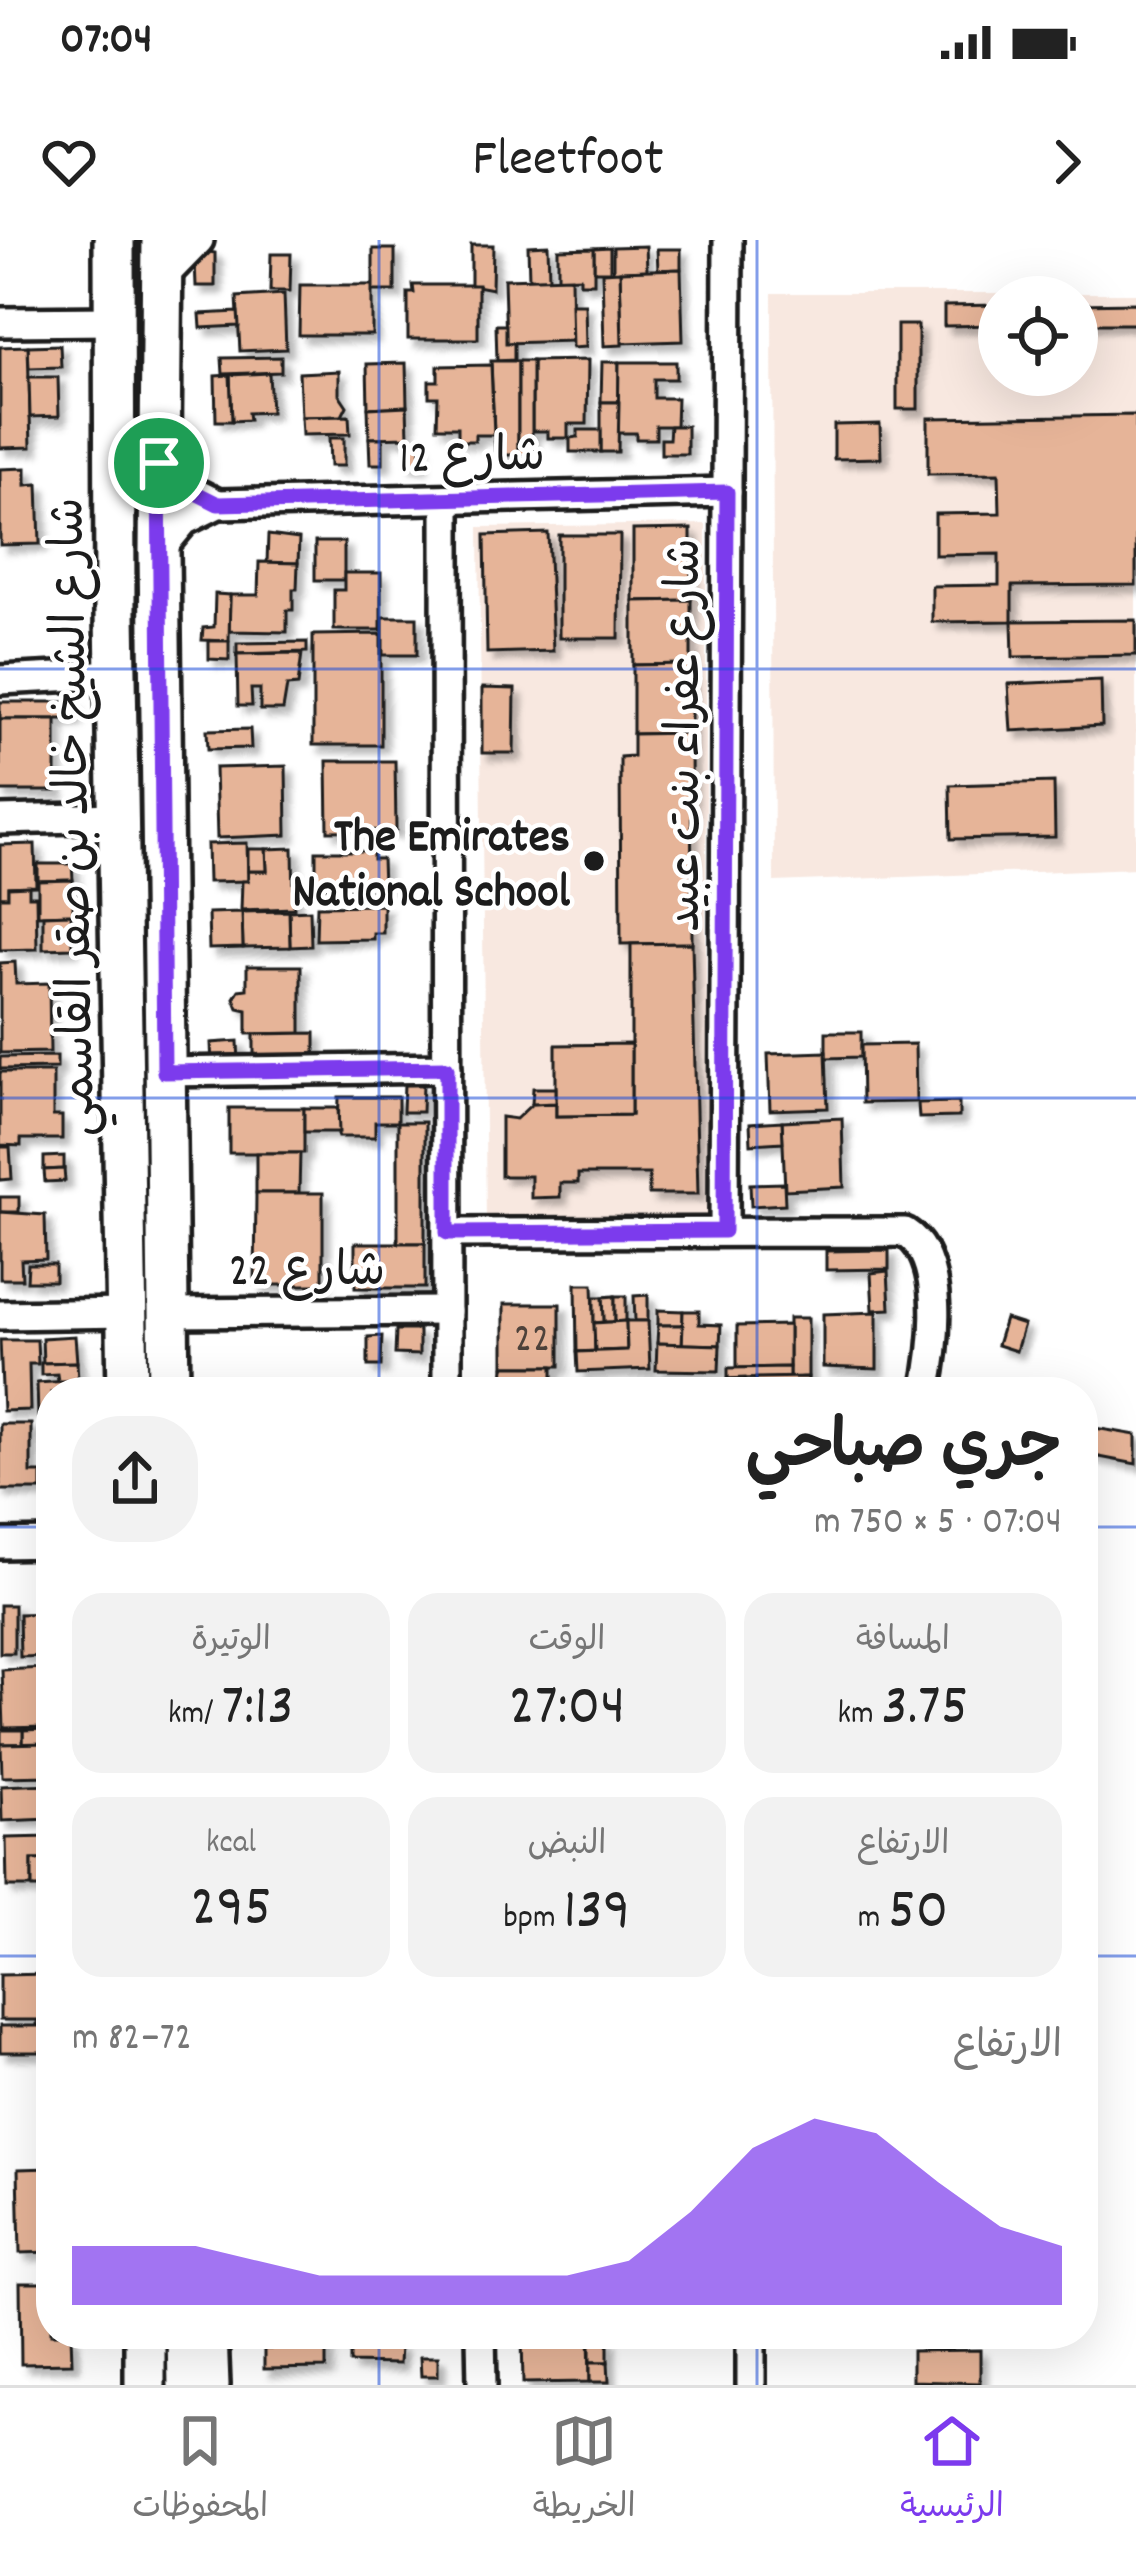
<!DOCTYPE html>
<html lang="ar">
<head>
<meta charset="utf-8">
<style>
	:root { --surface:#fff; --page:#f2f2f2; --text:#222; --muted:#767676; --line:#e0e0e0; --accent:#7c3aed }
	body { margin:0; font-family:Dekko,"Playpen Sans Arabic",sans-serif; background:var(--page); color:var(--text); direction:rtl; height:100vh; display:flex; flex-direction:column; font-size:45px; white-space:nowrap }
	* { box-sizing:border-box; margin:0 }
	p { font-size:39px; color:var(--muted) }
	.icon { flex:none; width:66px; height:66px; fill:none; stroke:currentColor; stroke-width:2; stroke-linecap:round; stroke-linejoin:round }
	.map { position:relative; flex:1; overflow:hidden; direction:ltr }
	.panel { position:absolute; left:36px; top:1137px; width:1062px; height:972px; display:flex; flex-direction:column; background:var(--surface); border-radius:48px; box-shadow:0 12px 48px #0002; direction:rtl }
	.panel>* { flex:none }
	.buttons { position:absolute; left:978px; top:36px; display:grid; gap:24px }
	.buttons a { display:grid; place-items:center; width:120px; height:120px; border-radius:50%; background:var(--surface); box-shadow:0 12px 48px #0002; font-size:60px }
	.pin { position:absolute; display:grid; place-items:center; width:102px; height:102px; color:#fff; margin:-51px; border:6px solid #fff; border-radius:50%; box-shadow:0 3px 12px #0007 }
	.round { display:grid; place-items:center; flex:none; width:126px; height:126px; border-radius:48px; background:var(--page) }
	.overview { display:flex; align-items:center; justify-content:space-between; height:204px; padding:0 36px }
	h1 { font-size:66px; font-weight:600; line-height:90px }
	.stats { display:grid; grid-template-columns:repeat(3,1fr); gap:18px; height:204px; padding:12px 36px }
	.stats div { display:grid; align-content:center; border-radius:30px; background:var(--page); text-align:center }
	.stats b { font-size:60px; font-weight:600 }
	.stats small { font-size:33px; font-weight:400 }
	.stats p { font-size:33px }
	.chart { height:336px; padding:24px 36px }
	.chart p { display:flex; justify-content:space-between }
	.chart svg { width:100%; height:216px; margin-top:12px; fill:var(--accent); opacity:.7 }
	.status { display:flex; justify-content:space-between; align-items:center; height:84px; padding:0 60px; background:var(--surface); direction:ltr }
	.status svg { height:33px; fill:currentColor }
	header { display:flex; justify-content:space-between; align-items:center; height:156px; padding:0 36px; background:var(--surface); font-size:54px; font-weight:600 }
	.tabs { display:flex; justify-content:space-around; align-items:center; height:168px; border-top:3px solid var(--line); background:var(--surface); font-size:33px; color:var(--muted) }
	.tabs a { display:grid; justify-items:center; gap:6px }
	.tabs .active { color:var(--accent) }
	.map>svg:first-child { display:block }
	.built { fill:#f8e8e0; fill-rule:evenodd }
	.building { fill:#e6b498; stroke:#1c1c1c; stroke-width:3; filter:url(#shadow) }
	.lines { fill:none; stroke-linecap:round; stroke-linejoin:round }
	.minor-casing { stroke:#1c1c1c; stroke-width:36 }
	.secondary-casing { stroke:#1c1c1c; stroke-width:48 }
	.minor { stroke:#fff; stroke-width:27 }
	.secondary { stroke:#fff; stroke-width:39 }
	.route-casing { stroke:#fff; stroke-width:24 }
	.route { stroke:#7c3aed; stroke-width:15 }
	.grid { fill:none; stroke:#1d4ed8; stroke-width:3; stroke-opacity:0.55 }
	.poi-dot { fill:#1c1c1c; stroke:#fff; stroke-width:4.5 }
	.labels { text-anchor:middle; stroke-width:9; stroke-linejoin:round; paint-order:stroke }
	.number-label { font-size:42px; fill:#4e423b }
	.street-label { font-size:48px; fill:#1c1c1c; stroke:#fff }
	.poi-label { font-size:48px; font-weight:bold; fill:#1c1c1c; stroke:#fff; text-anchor:end }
</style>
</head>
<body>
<div class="status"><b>07:04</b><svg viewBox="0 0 49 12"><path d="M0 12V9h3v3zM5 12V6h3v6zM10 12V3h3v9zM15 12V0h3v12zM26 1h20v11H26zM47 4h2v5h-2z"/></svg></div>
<header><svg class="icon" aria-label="forward" viewBox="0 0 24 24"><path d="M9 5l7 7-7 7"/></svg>Fleetfoot<svg class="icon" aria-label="heart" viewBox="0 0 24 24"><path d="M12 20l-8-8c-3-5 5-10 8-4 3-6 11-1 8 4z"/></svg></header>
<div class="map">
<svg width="1136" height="2145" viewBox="0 0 1136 2145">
	<defs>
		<filter id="shadow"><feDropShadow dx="7" dy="7" stdDeviation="3" flood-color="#0004"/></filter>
	</defs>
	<rect width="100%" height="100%" fill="#fff"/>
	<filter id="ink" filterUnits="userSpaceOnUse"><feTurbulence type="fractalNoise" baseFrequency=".00833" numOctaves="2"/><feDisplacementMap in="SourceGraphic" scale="24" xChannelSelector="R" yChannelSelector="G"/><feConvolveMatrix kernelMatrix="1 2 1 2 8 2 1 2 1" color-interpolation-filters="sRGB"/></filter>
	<g filter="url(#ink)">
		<g class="built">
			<path d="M772,53H1136V628L774,642ZM999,57H1077V135H999Z"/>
			<path d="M706,284V736L716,980L486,987L479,287Z"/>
		</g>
		<g class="building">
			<path d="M471,5H493L492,49L471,45Z"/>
			<path d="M548,5L549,38L529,39L528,6Z"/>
			<path d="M646,6L647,30L613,32V7Z"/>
			<path d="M610,7V31H594V8Z"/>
			<path d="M594,8V43H580V37L558,38V9Z"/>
			<rect x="373" y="9" width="22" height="42"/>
			<path d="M657,9H681V29L658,30Z"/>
			<path d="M203,11L215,13V46H196L195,21Z"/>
			<path d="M271,14H291L290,51H270Z"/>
			<path d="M681,29L683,101L622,103L620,31Z"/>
			<path d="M620,31L622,105L604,106L602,32Z"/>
			<path d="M571,37L572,101L506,103L504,39Z"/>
			<path d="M300,45H372V95H299Z"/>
			<path d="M413,45H478V99H408V53H414Z"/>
			<path d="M284,54L286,109L240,111L237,57Z"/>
			<path d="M1136,63V84H1077V64Z"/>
			<path d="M571,64H585L586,107L572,108Z"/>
			<path d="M999,65V85L944,86V66Z"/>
			<path d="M238,72L239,86L201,88L200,74Z"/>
			<path d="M496,85H506V103H514V120L497,121Z"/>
			<rect x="897" y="85" width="21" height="84"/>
			<path d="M60,105L61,127L29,128L28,106Z"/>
			<path d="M28,106L31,207L0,208V107Z"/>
			<path d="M281,117V132L223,134L222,118Z"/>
			<path d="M588,120L587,184H568V198H548V191H532V121Z"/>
			<path d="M491,121H518V215H495Z"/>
			<path d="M518,121H532V216L518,215Z"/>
			<path d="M602,122H619V162H601Z"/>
			<path d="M619,122H676V139H654V158H677L676,186H656V199H636V193H618Z"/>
			<path d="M406,123L407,166L368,168L367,124Z"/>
			<path d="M491,125L494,195H475V201H458V187H437L438,157H429V141H438V126Z"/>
			<path d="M339,131V154L347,166L342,176L301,177L299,133Z"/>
			<path d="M269,133L271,172L248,173L249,180L232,181L230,135Z"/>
			<path d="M230,135L232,181H216L215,136Z"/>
			<path d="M29,137H58L59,176L30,177Z"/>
			<path d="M601,162H619L618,212H601Z"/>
			<path d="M407,166L408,197L369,198L368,168Z"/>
			<path d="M1136,175V345L1012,346V381L932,382V346L999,345V314L935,315V274L1000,273L999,233L928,234V178Z"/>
			<path d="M349,176L350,194L302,195L301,177Z"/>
			<path d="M880,184L881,218L834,219V185Z"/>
			<path d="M670,186H687V214H661V199H669Z"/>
			<path d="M578,190H601V212H570V198L578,197Z"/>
			<path d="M329,198H344V226H330Z"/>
			<path d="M369,198H383V224H370Z"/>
			<path d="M406,203H421L420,225L405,224Z"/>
			<path d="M26,228V245L38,244L40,304L0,305V229Z"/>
			<path d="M691,289V360L633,361V290Z"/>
			<path d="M548,293L553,411L487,413L485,295Z"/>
			<path d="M268,295L299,299L298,323H267Z"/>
			<path d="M559,295H620L619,398H559Z"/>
			<rect x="315" y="302" width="29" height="38"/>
			<path d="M259,322L298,323L297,349H293V370H287V392L229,391L230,355H258Z"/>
			<path d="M344,333H381V390H334V350H344Z"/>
			<path d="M215,354L230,355L229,401L202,400L203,388L214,387Z"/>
			<path d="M691,360V424L633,425V361Z"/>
			<rect x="383" y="377" width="34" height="38"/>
			<path d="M1136,380V415L1013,417L1012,381Z"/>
			<path d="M381,394V505H313V395Z"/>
			<path d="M209,401H229V420L209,419Z"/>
			<path d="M307,402V412L237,414V403Z"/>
			<path d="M302,413L298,445L287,446L283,470H260V449H251L252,466H238L237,414Z"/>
			<path d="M691,424V493L633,494V425Z"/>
			<path d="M1101,440L1102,486L1011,491L1008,444Z"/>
			<path d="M482,448L515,449L514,513H482Z"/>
			<rect x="0" y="462" width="74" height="17"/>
			<rect x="0" y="479" width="56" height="72"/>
			<path d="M250,489L251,508L208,509L207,490Z"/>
			<path d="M691,493L692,703L621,704L620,517L633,516V494Z"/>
			<path d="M327,521H395L396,590L328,591Z"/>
			<path d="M286,526L287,595L217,598L215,528Z"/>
			<path d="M1054,542L1055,597L951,599L950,545Z"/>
			<path d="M247,603L248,641L208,642L207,604Z"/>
			<path d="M35,604L36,646L8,647V657H0V605Z"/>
			<path d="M293,608L294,668L241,670L242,641H248V631H267L266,609Z"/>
			<path d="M248,609H266L267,631H248Z"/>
			<path d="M316,611H373V619H382L383,646L316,647Z"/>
			<path d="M38,624H72L73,640L38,641Z"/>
			<path d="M73,640V674L38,675V641Z"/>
			<path d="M29,646V656H36L37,709L0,710V657H8V647Z"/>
			<path d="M383,665V693H373V699L316,700L317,666Z"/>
			<path d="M310,670L311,706L290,707L289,671Z"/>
			<path d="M289,671L290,707L243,708L242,672Z"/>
			<path d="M242,672L243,708L209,709L208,673Z"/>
			<path d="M71,674L72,708L43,709V675Z"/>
			<path d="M692,703L698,954H649V934H578V943H560V957L531,958V936H501V877L516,879L532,864L556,863V876L631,875V704Z"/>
			<path d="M15,722L16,744L49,743L50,812L0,813V723Z"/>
			<path d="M247,726H301V793L247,794V770L238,768L234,758L239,750L247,749Z"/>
			<path d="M826,792H861V817L826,818Z"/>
			<path d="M315,793V823L254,824V794Z"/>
			<path d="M238,801L239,824L212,825L211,803Z"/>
			<path d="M631,804V875L556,876V805Z"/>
			<path d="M915,804L916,862L862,863L861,805Z"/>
			<path d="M826,812L828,868L770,870L768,814Z"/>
			<path d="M57,816V828L0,829V817Z"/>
			<path d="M0,832H53V876H62V899H21V906L0,905Z"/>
			<path d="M404,844H423L422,872H403Z"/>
			<path d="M533,848H556V863L532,864Z"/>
			<path d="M339,857H398V882H375V897H338Z"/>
			<path d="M959,862V877L919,878L918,863Z"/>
			<rect x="229" y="868" width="75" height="45"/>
			<path d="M304,868H338L339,892H304Z"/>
			<path d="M842,878L844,947L785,950L782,881Z"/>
			<path d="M782,881L783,902L751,904L750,883Z"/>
			<rect x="398" y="882" width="27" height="121"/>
			<path d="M0,907H10L12,939L0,940Z"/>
			<path d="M256,913H300L299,953H256Z"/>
			<path d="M64,916V929L44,930V917Z"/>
			<path d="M64,929L65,941L45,942L44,930Z"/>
			<path d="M784,943L785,964L751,966L750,944Z"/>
			<path d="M256,953H323V1045H255Z"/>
			<rect x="0" y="957" width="19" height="15"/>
			<path d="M0,972L45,975L46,1019L21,1020L22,1039H0Z"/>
			<rect x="355" y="1003" width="70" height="45"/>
			<path d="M889,1010V1029L826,1030V1011Z"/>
			<path d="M28,1024H55V1041H27Z"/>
			<path d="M888,1031L890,1069L873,1070L871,1033Z"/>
			<path d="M576,1044H593L595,1111L577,1112Z"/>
			<path d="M648,1055V1081H635L634,1056Z"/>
			<path d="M615,1056V1082H604L603,1057Z"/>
			<path d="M615,1056H626V1081L615,1082Z"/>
			<path d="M594,1057H603L604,1082L594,1083Z"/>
			<rect x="504" y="1064" width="56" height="62"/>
			<path d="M658,1070L683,1071V1085H658Z"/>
			<path d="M683,1071H699V1084L721,1085L720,1105L682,1104Z"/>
			<path d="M877,1072V1129L823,1127V1074Z"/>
			<path d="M789,1078H808V1137L789,1138Z"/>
			<path d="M1005,1079L1024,1085L1016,1111L997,1105Z"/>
			<path d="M626,1081L627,1110L595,1111L594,1083Z"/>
			<path d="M626,1081H648L650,1129L578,1132L577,1112L627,1110Z"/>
			<path d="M658,1085H683L682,1104L657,1103Z"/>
			<path d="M789,1085V1127L737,1128V1086Z"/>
			<path d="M396,1090H419V1115L395,1114Z"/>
			<path d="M75,1096L77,1122L43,1123L42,1098Z"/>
			<path d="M382,1096L381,1126H368V1097Z"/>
			<path d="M0,1100H37L38,1124H29L30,1170L3,1171Z"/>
			<path d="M657,1103L720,1105L719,1131L656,1130Z"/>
			<path d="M77,1122L78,1141H58L57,1134L41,1135V1123Z"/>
			<path d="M504,1126H553V1142H503Z"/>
			<path d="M789,1127V1138L728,1139V1128Z"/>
			<path d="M808,1137V1152H756V1138Z"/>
			<path d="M745,1138V1152H728V1139Z"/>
			<path d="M67,1141V1152H51V1177H38L37,1143Z"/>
			<path d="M0,1184H31V1233H42V1250H0Z"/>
			<path d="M1095,1188L1136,1195V1224L1089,1215Z"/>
			<rect x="0" y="1365" width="14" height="48"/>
			<path d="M51,1373V1416L20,1417L19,1374Z"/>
			<path d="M45,1428L46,1487L4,1488L2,1430Z"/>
			<path d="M48,1489V1503L23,1504V1490Z"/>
			<rect x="1" y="1490" width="22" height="14"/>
			<path d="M48,1503L51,1536L2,1537L1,1504Z"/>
			<path d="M51,1544V1579L2,1581L1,1546Z"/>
			<path d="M51,1597V1620H32V1647H7L6,1598Z"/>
			<rect x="32" y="1620" width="19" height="28"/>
			<path d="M51,1734V1786H37V1780H0V1735Z"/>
			<rect x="0" y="1786" width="43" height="26"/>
			<path d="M51,1928V2012L20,2013L18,1929Z"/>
			<path d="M20,2043H51V2094H71L72,2123L21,2124Z"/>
			<path d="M270,2094H326V2128L264,2129V2109H270Z"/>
			<path d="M350,2094H387V2106H400L399,2124L350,2123Z"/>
			<path d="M522,2094H589L590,2142L523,2143Z"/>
			<rect x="590" y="2099" width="18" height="23"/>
			<path d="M980,2110V2143L912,2141V2111Z"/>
			<path d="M420,2117H438V2136H421Z"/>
			<path d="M590,2122H608L609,2142H590Z"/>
		</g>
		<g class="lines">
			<defs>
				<g id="minor">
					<path d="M162,38L199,0"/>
					<path d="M0,82L116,81"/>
					<path d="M159,223L186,248L218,264"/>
					<path d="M446,259L447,1152"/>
					<path d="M159,311L184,281L218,264L727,252"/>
					<path d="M0,440L116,434"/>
					<path d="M0,580L119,577"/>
					<path d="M164,832L447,828"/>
					<path d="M724,990L728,0"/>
					<path d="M447,993L905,992C947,1019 935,1108 926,1152"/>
					<path d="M168,1073L447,1071"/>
					<path d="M0,1075L127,1073"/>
					<path d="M0,1304L51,1303"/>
					<path d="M213,2094L215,2145"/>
					<path d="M481,2094L482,2145"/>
					<path d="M751,2094V2145"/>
				</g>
				<g id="secondary">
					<path d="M114,0L115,374L128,1152"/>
					<path d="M162,0L159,311L169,1152"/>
					<path d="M145,2094V2145"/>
					<path d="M187,2094L188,2145"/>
				</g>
			</defs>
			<use href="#minor" class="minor-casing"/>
			<use href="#secondary" class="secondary-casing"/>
			<use href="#minor" class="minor"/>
			<use href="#secondary" class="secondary"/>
		</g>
	</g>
	<g class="lines" filter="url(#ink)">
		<defs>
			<path id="route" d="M159,223L186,248L218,264L727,252L724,991L447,993V828L164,832Z"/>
		</defs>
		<use href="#route" class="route-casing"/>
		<use href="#route" class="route"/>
	</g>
	<path class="grid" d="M379,0V1152M757,0V1152M0,429H1136M0,858H1136M0,1287H51M1083,1287H1136M0,1716H51M1083,1716H1136M379,2094V2145M757,2094V2145"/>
	<circle class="poi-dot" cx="594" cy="621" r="12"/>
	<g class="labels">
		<g class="number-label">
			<text x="532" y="1110">22</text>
		</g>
		<g class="street-label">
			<text transform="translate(472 213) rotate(-1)" y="17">شارع 12</text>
			<text transform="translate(681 495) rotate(-90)" y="17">شارع عفراء بنت عبيد</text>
			<text transform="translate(70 577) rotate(-91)" y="17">شارع الشيخ خالد بن صقر القاسمي</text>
			<text x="307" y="1044">شارع 22</text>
		</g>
		<g class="poi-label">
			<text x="570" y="610">The Emirates<tspan x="570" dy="55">National School</tspan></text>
		</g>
	</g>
</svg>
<div class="buttons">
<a><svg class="icon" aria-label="locate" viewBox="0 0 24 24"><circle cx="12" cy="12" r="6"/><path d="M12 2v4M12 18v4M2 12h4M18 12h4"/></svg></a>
</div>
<div class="pin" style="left:159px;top:223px;background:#1e9e55"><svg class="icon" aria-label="arrive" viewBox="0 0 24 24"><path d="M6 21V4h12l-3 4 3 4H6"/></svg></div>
<section class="panel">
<div class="overview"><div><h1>جري صباحي</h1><p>07:04 · 5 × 750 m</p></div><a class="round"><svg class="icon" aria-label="share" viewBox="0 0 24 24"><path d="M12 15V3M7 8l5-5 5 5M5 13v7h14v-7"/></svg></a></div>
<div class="stats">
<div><p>المسافة</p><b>3.75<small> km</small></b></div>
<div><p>الوقت</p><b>27:04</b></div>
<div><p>الوتيرة</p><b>7:13<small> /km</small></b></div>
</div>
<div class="stats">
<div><p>الارتفاع</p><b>50<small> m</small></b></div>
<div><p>النبض</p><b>139<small> bpm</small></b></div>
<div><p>kcal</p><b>295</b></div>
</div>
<div class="chart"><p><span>الارتفاع</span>72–82 m</p>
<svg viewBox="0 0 160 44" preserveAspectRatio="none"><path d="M0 44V32L10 32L20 32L30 35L40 38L50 38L60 38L70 38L80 38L90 35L100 25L110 12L120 6L130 9L140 19L150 28L160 32V44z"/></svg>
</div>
</section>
</div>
<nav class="tabs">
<a class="active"><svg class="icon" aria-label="home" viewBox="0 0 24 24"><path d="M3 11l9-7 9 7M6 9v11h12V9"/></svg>الرئيسية</a>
<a><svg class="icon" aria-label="map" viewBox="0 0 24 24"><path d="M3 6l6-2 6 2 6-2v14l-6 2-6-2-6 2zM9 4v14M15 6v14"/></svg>الخريطة</a>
<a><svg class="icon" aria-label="saved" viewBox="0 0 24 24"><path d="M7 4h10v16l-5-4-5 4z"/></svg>المحفوظات</a>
</nav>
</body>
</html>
